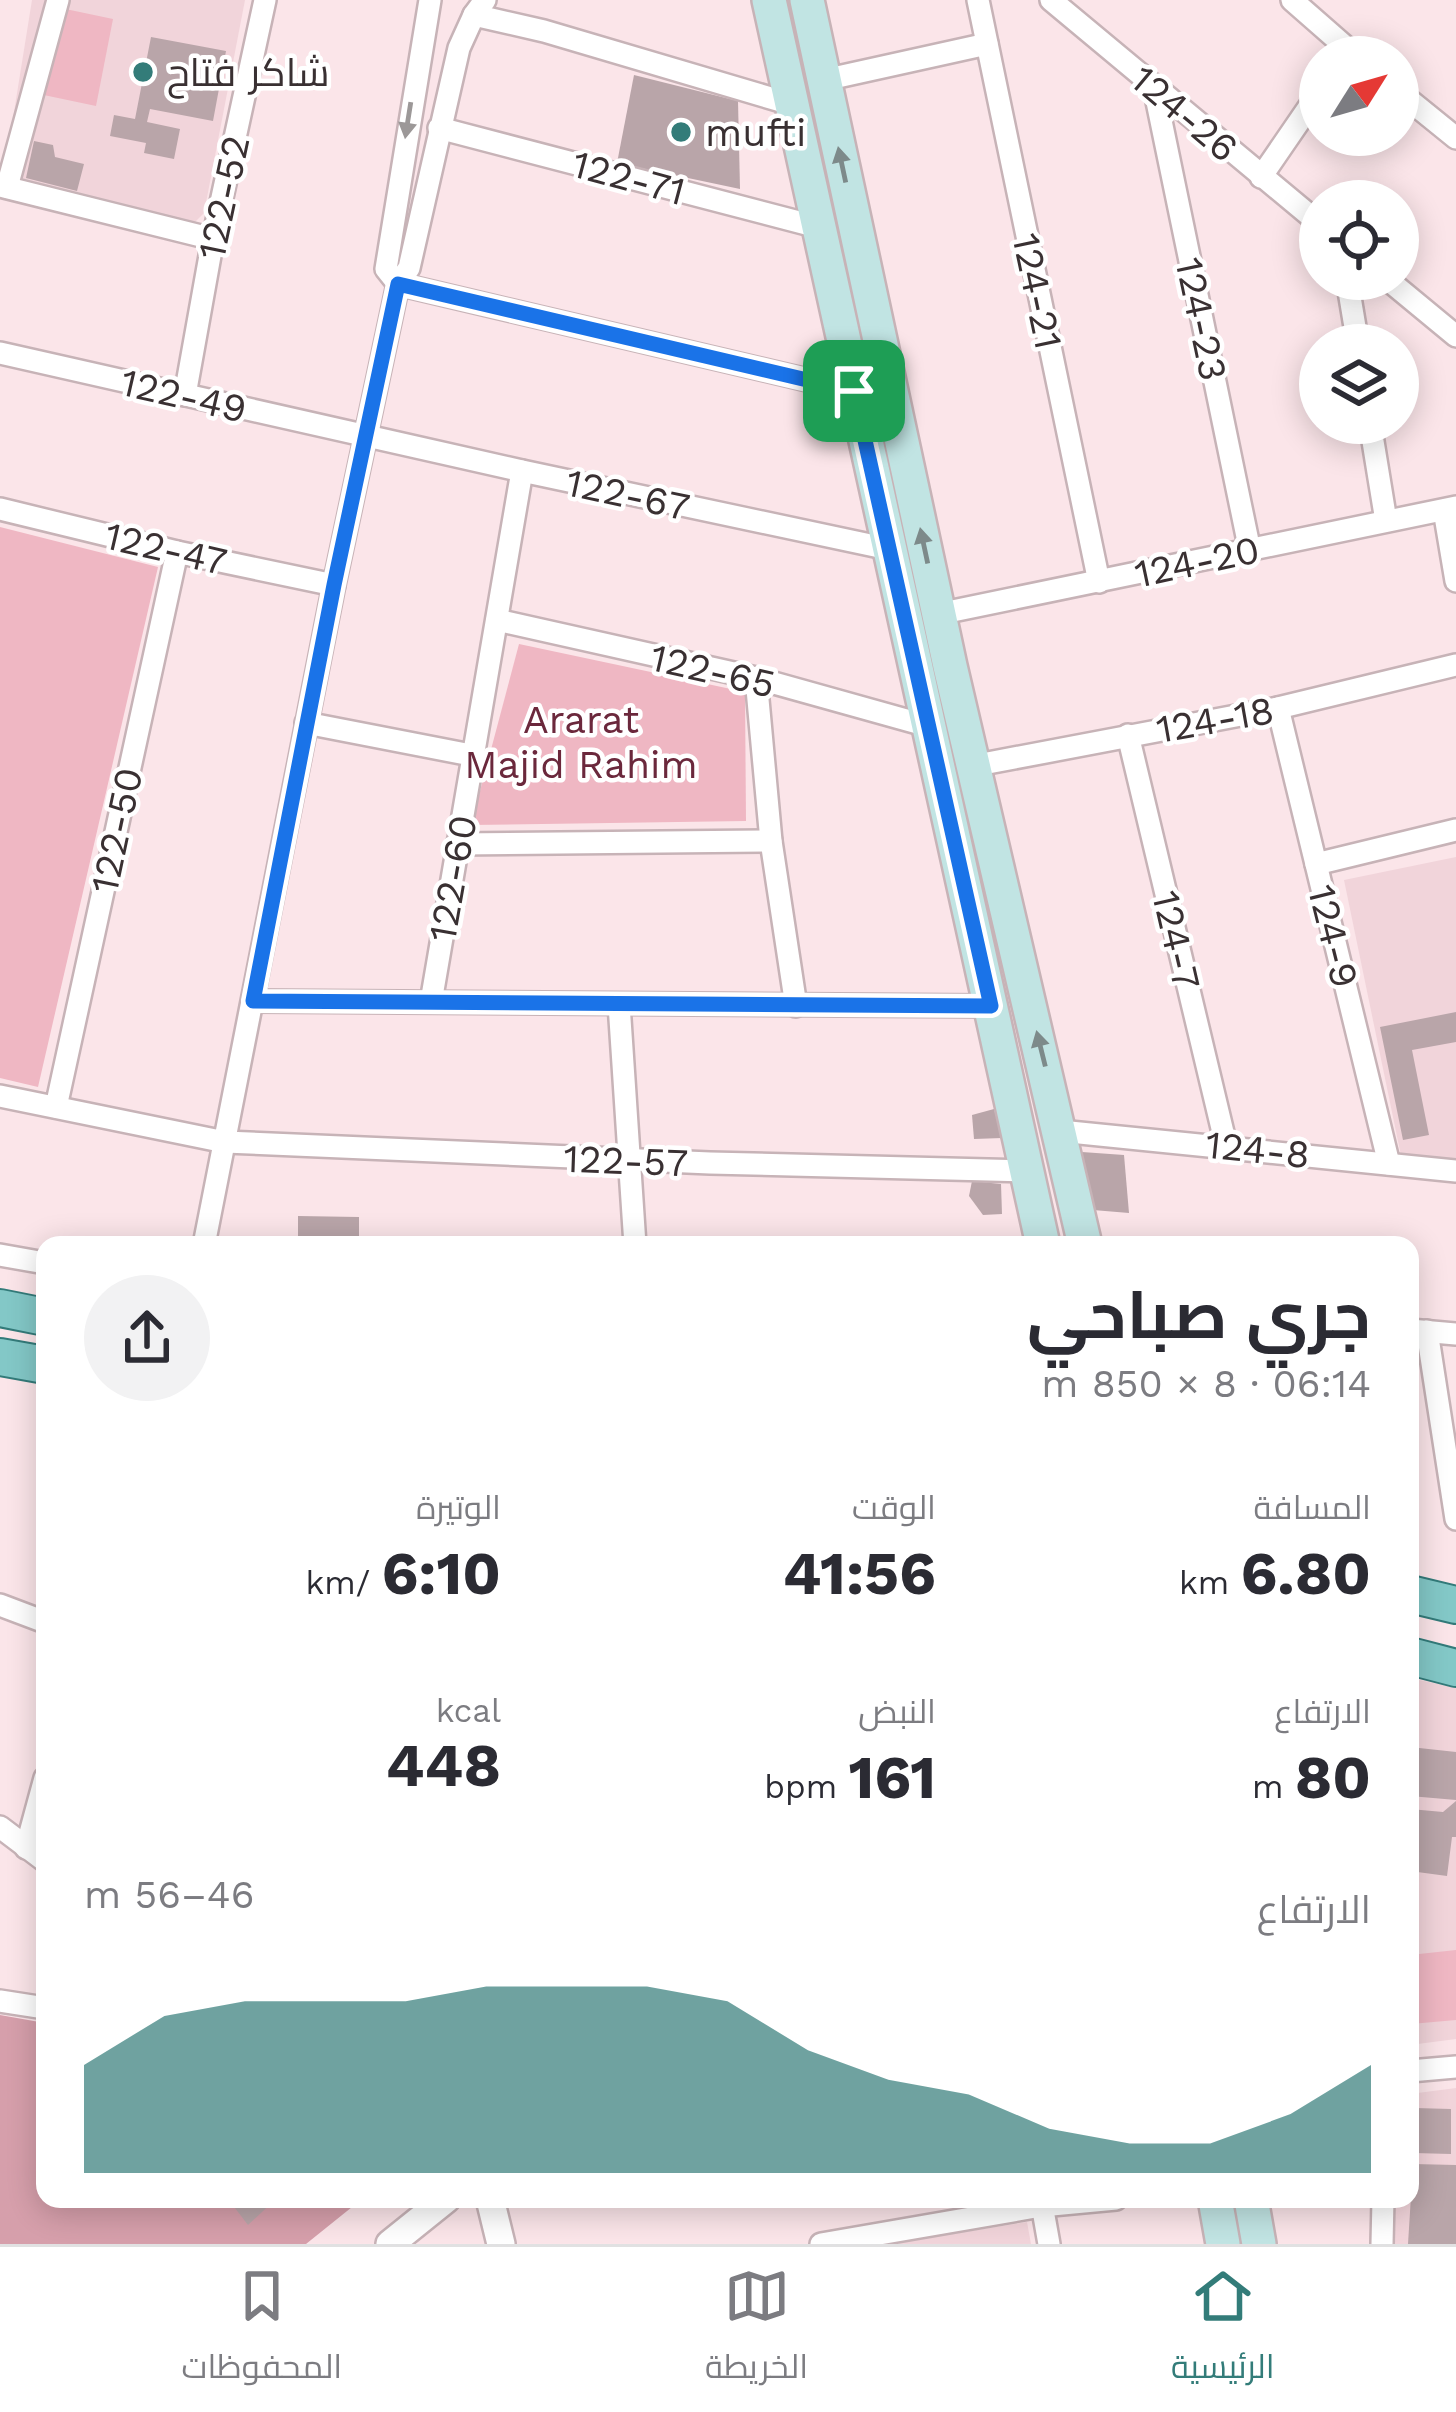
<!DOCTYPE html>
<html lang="ar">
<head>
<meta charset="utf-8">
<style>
	:root { --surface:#fff; --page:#f2f2f3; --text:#2b2b33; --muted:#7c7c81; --line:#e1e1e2; --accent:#337c79 }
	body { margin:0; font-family:"Work Sans",Cairo,sans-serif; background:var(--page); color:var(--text); direction:rtl; height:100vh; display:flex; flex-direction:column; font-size:45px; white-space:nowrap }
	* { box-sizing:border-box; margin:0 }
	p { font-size:39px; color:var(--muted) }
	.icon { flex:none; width:66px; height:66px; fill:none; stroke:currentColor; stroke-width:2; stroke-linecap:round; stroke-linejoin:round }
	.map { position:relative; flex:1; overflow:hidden; direction:ltr }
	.details { position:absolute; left:36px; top:1236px; width:1383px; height:972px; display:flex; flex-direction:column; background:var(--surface); border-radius:24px; box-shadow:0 6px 30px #0003; direction:rtl }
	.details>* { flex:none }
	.needle { width:78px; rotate:53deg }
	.fabs { position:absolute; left:1299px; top:36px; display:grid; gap:24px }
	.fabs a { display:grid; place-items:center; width:120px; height:120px; border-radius:50%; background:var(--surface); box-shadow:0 6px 30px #0003; font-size:60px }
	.pin { position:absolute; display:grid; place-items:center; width:102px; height:102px; color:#fff; margin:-51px; border-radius:24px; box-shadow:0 6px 18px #0006 }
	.round { display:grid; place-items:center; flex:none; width:126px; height:126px; border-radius:63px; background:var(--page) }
	.summary { display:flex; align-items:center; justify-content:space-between; height:204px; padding:0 48px }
	h1 { font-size:66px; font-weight:700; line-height:90px }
	.metrics { display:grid; grid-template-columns:repeat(3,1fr); gap:18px; height:204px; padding:12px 48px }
	.metrics div { display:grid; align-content:center }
	.metrics b { font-size:60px; font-weight:700 }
	.metrics small { font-size:33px; font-weight:400 }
	.metrics p { font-size:33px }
	.chart { height:336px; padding:24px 48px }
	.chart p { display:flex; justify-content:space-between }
	.chart svg { width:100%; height:216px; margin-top:12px; fill:var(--accent); opacity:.7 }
	.menu { display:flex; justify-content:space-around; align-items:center; height:168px; border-top:3px solid var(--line); background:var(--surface); font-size:33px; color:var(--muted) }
	.menu a { display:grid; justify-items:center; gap:6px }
	.menu .selected { color:var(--accent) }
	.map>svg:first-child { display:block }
	.built { fill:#f1d4da }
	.green { fill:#efb7c3 }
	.forest { fill:#d69fab }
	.building { fill:#b9a5a9 }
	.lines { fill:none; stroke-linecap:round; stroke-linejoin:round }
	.minor-casing { stroke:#c7b3b7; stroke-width:26 }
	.tertiary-casing { stroke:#c7b3b7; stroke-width:32 }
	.secondary-casing { stroke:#c7b3b7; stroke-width:38 }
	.primary-casing { stroke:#337b7a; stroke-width:40 }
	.minor { stroke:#fff; stroke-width:21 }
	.tertiary { stroke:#fff; stroke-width:27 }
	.secondary { stroke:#c1e4e3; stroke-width:33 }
	.primary { stroke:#83c8c7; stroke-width:36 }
	.oneway { fill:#9c9898 }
	.oneway2 { fill:#7d8a8a }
	.route-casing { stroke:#fff; stroke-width:24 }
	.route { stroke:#1a73e8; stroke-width:15 }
	.poi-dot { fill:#337c79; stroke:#fff; stroke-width:4.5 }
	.labels { text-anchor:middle; stroke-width:9; stroke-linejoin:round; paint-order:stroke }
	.poi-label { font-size:39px; fill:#393032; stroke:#fff; text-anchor:start }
	.street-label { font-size:39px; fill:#393032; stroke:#fff }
	.park-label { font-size:39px; fill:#6b283c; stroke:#fff }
</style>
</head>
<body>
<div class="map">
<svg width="1456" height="2244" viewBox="0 0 1456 2244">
	<rect width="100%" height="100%" fill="#fbe5e9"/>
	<g class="built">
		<path d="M32,0H245L204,213L195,222L12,178L5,168Z"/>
		<path d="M1456,857V1178L1405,1175L1344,880Z"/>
		<path d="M1410,1678L1456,1688V2039L1410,2045Z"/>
		<path d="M1456,2088V2244H1392L1394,2199H1410V2094Z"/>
		<path d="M1027,2222L1031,2244H887Z"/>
	</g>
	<g class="green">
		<path d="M56,7L113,19L96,106L39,94Z"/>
		<path d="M0,527L158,567L38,1087L0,1078Z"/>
		<path d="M519,644L745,692L746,821L471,825Z"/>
		<path d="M1456,1950V2020L1411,2024L1410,1955Z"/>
	</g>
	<path class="forest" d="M0,2015L45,2023V2199H362L306,2244H0Z"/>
	<g class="building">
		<path d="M151,37L226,51L213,121L150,109L147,122L180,129L174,159L144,153L146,143L110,136L114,115L135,119Z"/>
		<path d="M634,75L738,101L740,189L617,163Z"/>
		<path d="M34,141L53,145L55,157L84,164L77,191L26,178Z"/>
		<path d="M1456,1012V1042L1412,1050L1429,1135L1403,1140L1380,1027Z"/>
		<path d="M994,1109L1002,1138L974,1139L972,1115Z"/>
		<path d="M1082,1152L1124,1155L1129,1213L1093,1210Z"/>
		<path d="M972,1181L1001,1184L1002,1214L983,1215L969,1196Z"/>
		<path d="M298,1216L359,1217V1245H298Z"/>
		<path d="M1410,1747L1456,1752V1800L1410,1796Z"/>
		<path d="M1456,1801V1837H1452L1447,1876L1410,1871V1809L1443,1812Z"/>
		<path d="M1415,2108L1451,2109V2154L1414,2153Z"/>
		<path d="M1413,2164L1456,2165V2244H1408Z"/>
		<path d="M228,2199H276L248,2225Z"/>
	</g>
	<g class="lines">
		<defs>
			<g id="minor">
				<path d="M978,0L1099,582"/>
				<path d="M1051,0L1320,224"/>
				<path d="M1292,0L1357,57"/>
				<path d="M474,15L544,31L791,104"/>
				<path d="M824,80L987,44"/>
				<path d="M1154,87L1250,551"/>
				<path d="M1398,91L1456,138"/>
				<path d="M439,128L818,227"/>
				<path d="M1261,177L1320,91"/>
				<path d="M0,186L213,239"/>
				<path d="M7,187L58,0"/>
				<path d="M1347,279L1358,345"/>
				<path d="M1387,279L1456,336"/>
				<path d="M398,284L854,391"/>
				<path d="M398,284L386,269L430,0"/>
				<path d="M0,353L522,471L889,549"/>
				<path d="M185,395L213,239L265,0"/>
				<path d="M1370,423L1386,521"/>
				<path d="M0,509L177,552L334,585"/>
				<path d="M1444,510L1456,581"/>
				<path d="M938,614L1456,507"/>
				<path d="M497,620L756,678L928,726"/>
				<path d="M756,678L771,841L796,1006"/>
				<path d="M1278,708L1389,1164"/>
				<path d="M306,723L471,755"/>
				<path d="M1128,735L1226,1145"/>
				<path d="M972,766L1278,708L1456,665"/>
				<path d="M457,844L771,841"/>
				<path d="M1316,864L1456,830"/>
				<path d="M253,1001L991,1006"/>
				<path d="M431,1002L522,471"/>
				<path d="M619,1004L635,1245"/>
				<path d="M0,1096L225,1142L710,1163L1026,1171"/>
				<path d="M56,1107L177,552"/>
				<path d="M1060,1131L1456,1171"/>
				<path d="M204,1245L334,585L398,284L409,268L459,48L474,15L485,0"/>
				<path d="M0,1255L45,1263"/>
				<path d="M1410,1330L1456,1334"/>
				<path d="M1427,1331L1456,1519"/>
				<path d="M0,1605L45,1622"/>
				<path d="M0,1827L45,1861"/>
				<path d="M26,1848L45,1778"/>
				<path d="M0,2001L45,2008"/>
				<path d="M1410,2071L1456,2067"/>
				<path d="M1041,2199L1049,2244"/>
				<path d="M821,2244L1041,2206L1116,2199"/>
				<path d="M1382,2244L1383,2199"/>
			</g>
			<g id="tertiary">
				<path d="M490,2199L501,2244"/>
				<path d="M390,2244L446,2199"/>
			</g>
			<g id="secondary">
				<path d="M769,0L1043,1245"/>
				<path d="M807,0L950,666L1085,1245"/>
				<path d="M1215,2199L1223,2244"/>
				<path d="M1251,2199L1259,2244"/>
			</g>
			<g id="primary">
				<path d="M0,1308L45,1317"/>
				<path d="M0,1357L45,1365"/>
				<path d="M1410,1594L1456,1605"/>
				<path d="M1410,1656L1456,1668"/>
			</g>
		</defs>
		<use href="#minor" class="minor-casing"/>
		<use href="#tertiary" class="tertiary-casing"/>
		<use href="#secondary" class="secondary-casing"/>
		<use href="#primary" class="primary-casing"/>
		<use href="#minor" class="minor"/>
		<use href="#tertiary" class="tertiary"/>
		<use href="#secondary" class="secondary"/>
		<use href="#primary" class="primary"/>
	</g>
	<defs><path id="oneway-solid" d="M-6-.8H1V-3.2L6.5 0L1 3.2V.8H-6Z" transform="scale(3)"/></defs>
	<use class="oneway" href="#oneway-solid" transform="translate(408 120) rotate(99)"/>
	<g class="oneway2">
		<use href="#oneway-solid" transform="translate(842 165) rotate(-102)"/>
		<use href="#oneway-solid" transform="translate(924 546) rotate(-102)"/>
		<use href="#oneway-solid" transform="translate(1041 1049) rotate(-104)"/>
	</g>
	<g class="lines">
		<defs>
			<path id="route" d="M398,284L854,391L991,1006L253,1001L334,585Z"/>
		</defs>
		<use href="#route" class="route-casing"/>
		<use href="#route" class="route"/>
	</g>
	<g class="poi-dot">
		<circle cx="143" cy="72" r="12"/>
		<circle cx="681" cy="132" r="12"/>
	</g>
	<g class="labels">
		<g class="poi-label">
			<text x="167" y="86">شاكر فتاح</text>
			<text x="705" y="146">mufti</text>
		</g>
		<g class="street-label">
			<text transform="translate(1185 113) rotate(40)" y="14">124-26</text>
			<text transform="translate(629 177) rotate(15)" y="14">122-71</text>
			<text transform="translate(223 197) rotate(-78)" y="14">122-52</text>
			<text transform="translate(1038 291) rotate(78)" y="14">124-21</text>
			<text transform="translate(1202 319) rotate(78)" y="14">124-23</text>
			<text transform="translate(184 395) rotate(13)" y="14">122-49</text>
			<text transform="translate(628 494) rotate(12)" y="14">122-67</text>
			<text transform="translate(166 548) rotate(13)" y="14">122-47</text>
			<text transform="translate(1197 561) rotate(-12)" y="14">124-20</text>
			<text transform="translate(713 670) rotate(13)" y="14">122-65</text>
			<text transform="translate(1215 719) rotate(-10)" y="14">124-18</text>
			<text transform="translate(116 830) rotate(-78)" y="14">122-50</text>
			<text transform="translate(452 878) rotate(-80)" y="14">122-60</text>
			<text transform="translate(1334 936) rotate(76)" y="14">124-9</text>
			<text transform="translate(1177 940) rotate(77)" y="14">124-7</text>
			<text transform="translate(1258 1149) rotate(6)" y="14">124-8</text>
			<text transform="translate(626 1160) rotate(2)" y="14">122-57</text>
		</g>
		<g class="park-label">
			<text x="581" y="733">Ararat<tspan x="581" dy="45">Majid Rahim</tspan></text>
		</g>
	</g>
</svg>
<div class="fabs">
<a><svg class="needle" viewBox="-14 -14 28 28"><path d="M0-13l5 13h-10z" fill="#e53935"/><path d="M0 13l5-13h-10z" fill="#7c7c81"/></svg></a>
<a><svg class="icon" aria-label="locate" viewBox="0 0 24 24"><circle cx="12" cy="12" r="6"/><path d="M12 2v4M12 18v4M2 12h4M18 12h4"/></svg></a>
<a><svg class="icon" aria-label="layers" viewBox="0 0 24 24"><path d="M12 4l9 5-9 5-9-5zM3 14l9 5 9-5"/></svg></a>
</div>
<div class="pin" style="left:854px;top:391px;background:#1e9e55"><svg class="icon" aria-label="arrive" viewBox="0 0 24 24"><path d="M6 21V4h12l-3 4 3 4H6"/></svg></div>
<section class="details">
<div class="summary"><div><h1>جري صباحي</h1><p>06:14 · 8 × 850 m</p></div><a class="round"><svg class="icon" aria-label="share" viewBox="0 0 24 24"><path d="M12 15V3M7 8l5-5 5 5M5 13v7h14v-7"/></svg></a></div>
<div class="metrics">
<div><p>المسافة</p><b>6.80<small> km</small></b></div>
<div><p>الوقت</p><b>41:56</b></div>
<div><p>الوتيرة</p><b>6:10<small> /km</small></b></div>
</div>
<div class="metrics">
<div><p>الارتفاع</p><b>80<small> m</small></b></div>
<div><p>النبض</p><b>161<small> bpm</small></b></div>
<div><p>kcal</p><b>448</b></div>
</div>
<div class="chart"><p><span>الارتفاع</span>46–56 m</p>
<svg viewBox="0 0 160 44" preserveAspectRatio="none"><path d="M0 44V22L10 12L20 9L30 9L40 9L50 6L60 6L70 6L80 9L90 19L100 25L110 28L120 35L130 38L140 38L150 32L160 22V44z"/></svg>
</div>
</section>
</div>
<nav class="menu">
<a class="selected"><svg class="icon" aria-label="home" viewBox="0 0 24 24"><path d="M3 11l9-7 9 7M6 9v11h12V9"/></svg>الرئيسية</a>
<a><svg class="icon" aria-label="map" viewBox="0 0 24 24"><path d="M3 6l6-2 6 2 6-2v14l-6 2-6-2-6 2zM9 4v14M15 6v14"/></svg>الخريطة</a>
<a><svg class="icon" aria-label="saved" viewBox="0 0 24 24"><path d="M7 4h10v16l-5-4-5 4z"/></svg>المحفوظات</a>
</nav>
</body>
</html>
